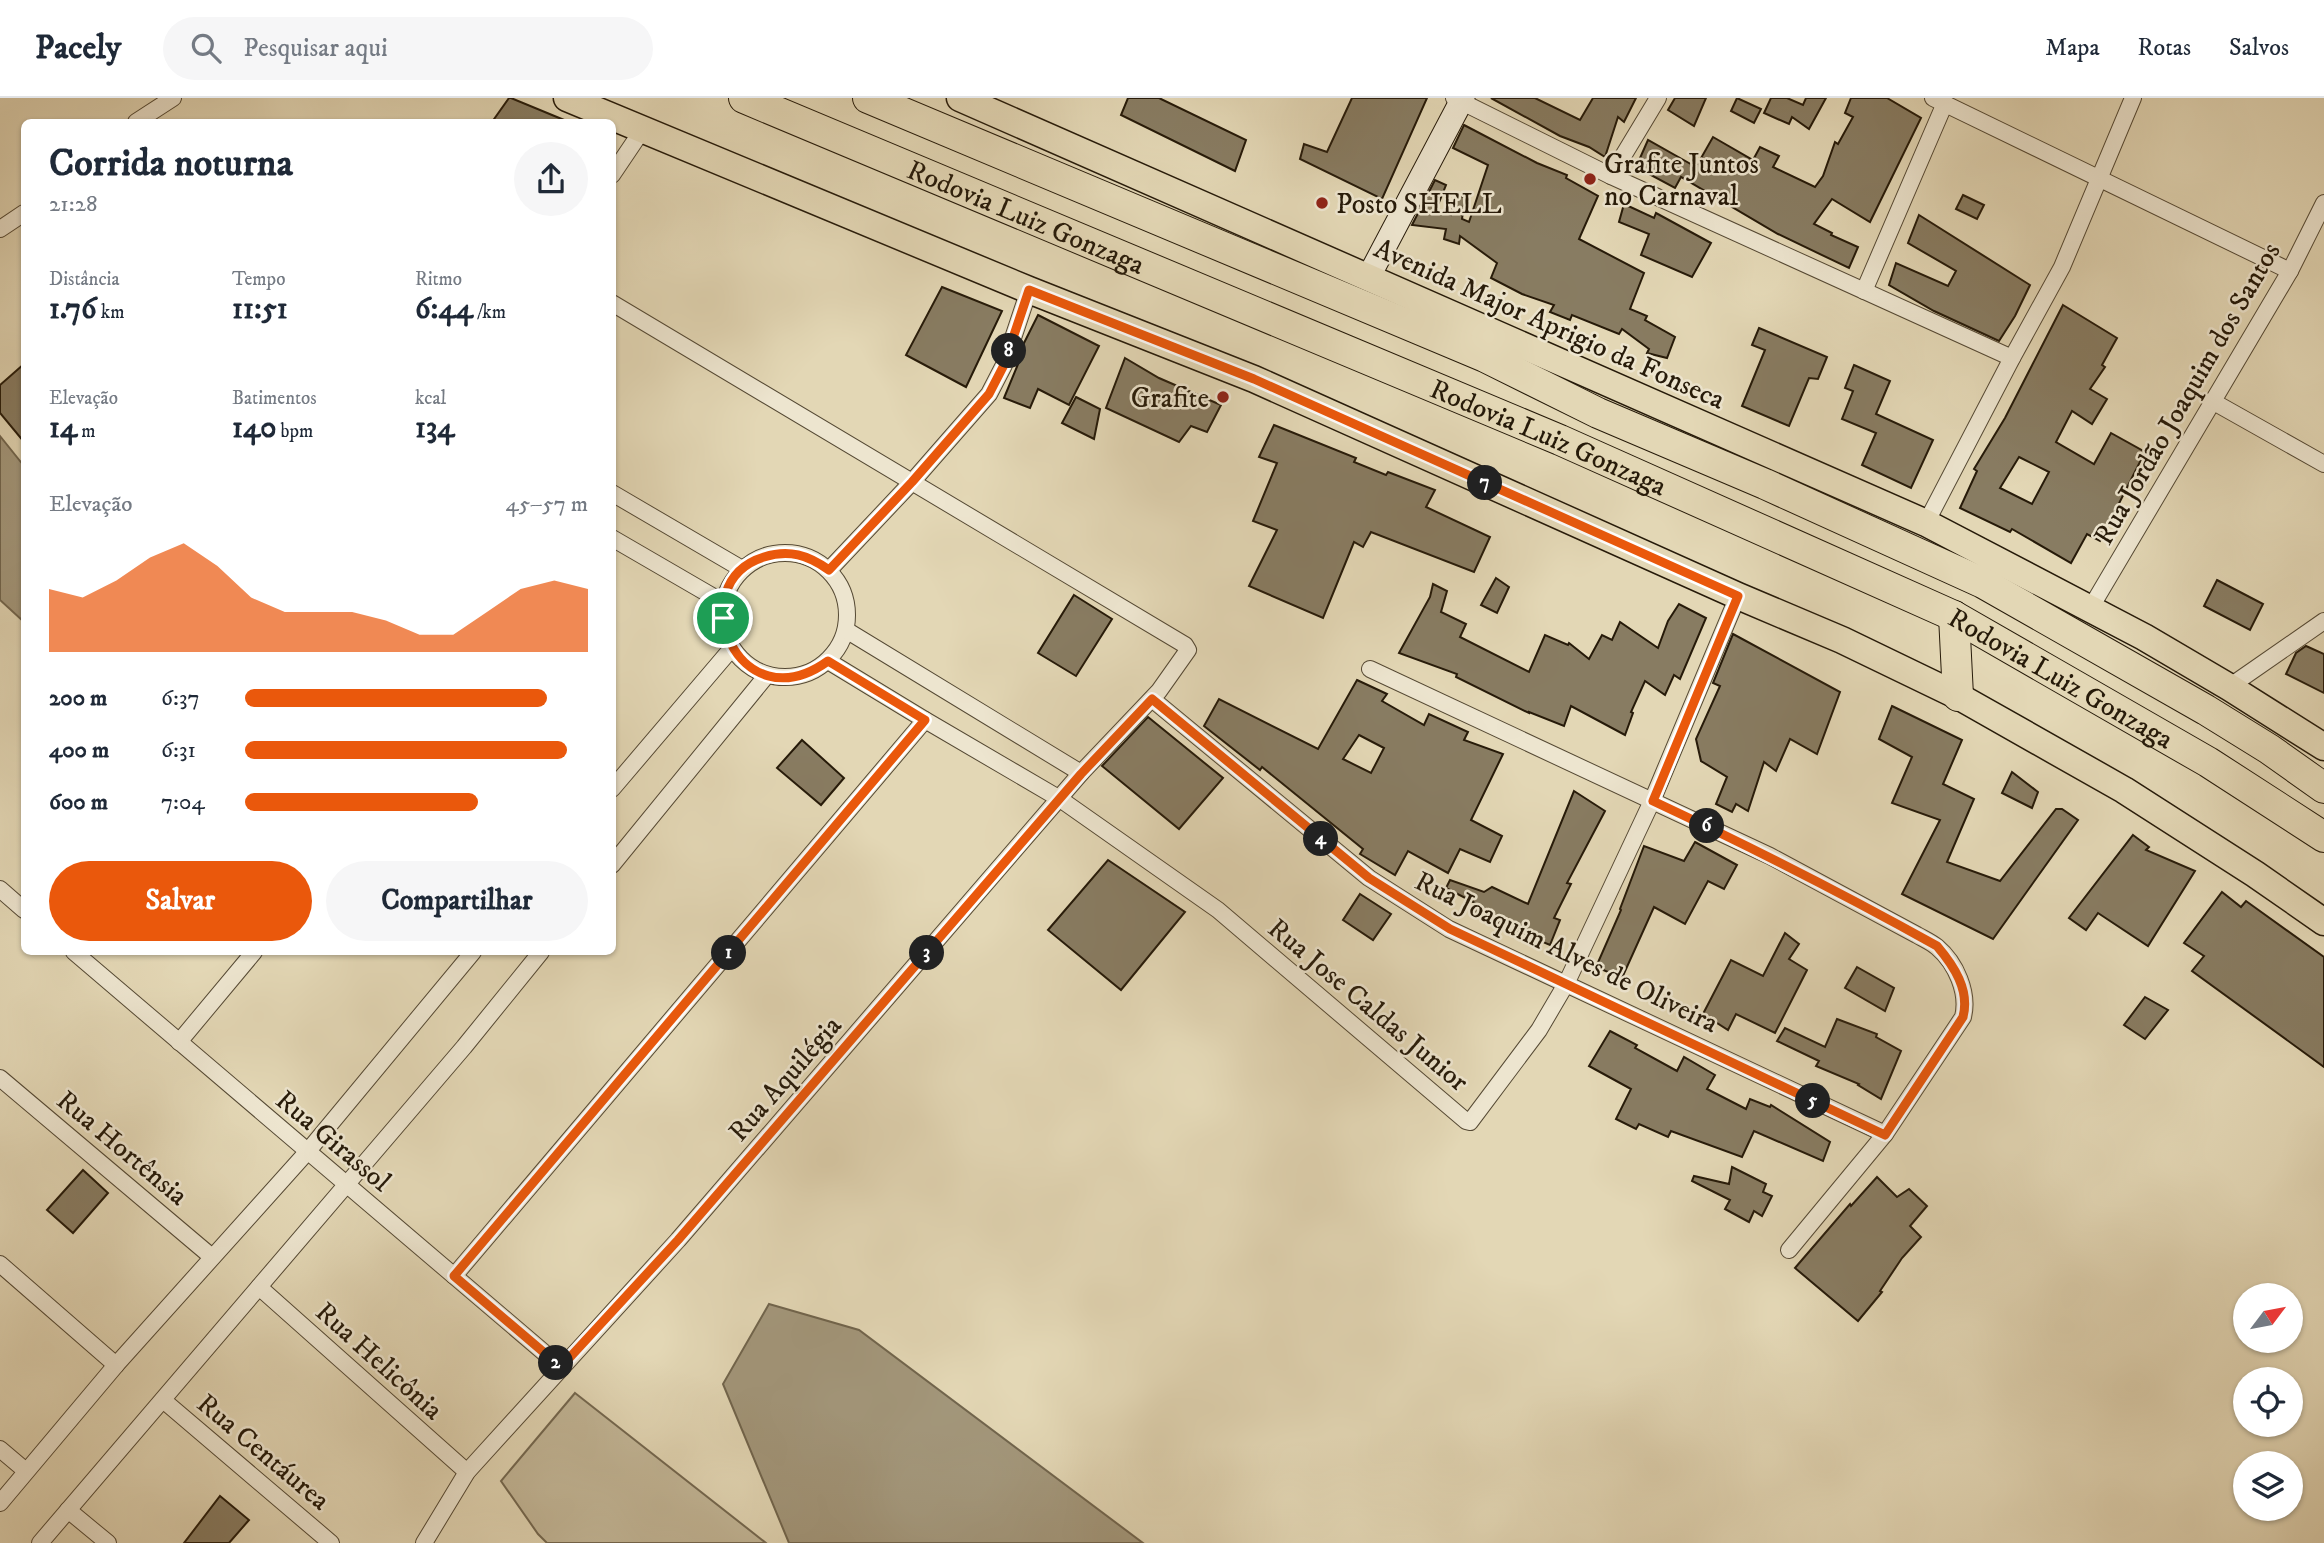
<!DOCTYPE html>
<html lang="pt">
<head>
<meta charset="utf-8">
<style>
	:root { --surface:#fff; --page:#f6f6f7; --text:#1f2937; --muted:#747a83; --line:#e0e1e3; --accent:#ea580c }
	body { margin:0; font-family:"IM FELL DW Pica",serif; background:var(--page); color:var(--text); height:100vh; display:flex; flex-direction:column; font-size:26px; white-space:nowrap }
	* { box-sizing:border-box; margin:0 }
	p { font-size:23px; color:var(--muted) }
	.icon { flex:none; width:38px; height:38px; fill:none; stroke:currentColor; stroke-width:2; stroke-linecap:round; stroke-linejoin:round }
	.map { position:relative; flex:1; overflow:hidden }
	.panel { position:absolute; left:21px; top:21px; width:595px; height:836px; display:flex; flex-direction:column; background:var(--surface); border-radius:10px; box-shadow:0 2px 5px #0004 }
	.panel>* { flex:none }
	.needle { width:46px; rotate:58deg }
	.fabs { position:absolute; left:2233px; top:1185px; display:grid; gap:14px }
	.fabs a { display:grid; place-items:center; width:70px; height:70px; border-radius:50%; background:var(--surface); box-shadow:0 2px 5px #0004; font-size:35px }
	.pin { position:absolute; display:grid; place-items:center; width:60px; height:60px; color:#fff; margin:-30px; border:4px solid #fff; border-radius:50%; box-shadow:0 2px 7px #0007 }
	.km { position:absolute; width:35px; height:35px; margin:-18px; border-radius:50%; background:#222; color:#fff; font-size:19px; line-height:35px; text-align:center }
	.round { display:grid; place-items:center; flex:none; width:74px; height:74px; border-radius:37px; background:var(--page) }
	.summary { display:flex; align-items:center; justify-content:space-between; height:119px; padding:0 28px }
	h1 { font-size:38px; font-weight:700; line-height:52px }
	.metrics { display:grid; grid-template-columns:repeat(3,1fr); gap:10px; height:119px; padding:7px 28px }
	.metrics div { display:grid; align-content:center }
	.metrics b { font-size:30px; font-weight:700 }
	.metrics small { font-size:19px; font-weight:400 }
	.metrics p { font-size:19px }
	.chart { height:196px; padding:14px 28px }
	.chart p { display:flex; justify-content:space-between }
	.chart svg { width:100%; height:126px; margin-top:7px; fill:var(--accent); opacity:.7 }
	.primary-button { display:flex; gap:14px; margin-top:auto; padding:14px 28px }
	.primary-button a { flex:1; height:80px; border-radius:42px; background:var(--accent); color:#fff; font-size:28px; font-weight:700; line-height:80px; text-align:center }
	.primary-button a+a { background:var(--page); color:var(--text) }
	ul { padding:0 28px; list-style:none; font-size:23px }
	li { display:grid; grid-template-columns:112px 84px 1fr; align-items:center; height:52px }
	li i { height:18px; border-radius:9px; background:var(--accent) }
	header { display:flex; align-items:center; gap:42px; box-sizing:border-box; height:98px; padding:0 35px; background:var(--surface); border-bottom:2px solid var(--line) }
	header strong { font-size:33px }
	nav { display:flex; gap:38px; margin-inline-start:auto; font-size:24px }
	.search { width:490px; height:63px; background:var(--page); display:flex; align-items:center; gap:18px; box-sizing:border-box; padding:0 24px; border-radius:38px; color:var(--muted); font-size:26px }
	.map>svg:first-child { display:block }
	.green { fill:#c3b798; stroke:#746850; stroke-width:2 }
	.water { fill:#a3977b; stroke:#71654d; stroke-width:2 }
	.building { fill:#887c62; stroke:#261a09; stroke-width:2; fill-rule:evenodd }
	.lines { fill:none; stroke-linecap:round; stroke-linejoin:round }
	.street-casing { stroke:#554934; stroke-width:18 }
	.secondary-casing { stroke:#261a09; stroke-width:25 }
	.primary-casing { stroke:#261a09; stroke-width:29 }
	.highway-casing { stroke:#261a09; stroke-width:32 }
	.street { stroke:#ede5cf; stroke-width:16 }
	.secondary { stroke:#ede5cf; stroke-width:23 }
	.primary { stroke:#e3d7b5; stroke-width:26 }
	.highway { stroke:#e3d7b5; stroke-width:30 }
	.route-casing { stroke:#fff; stroke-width:14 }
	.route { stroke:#ea580c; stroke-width:9 }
	.poi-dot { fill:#8f2418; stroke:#ede5cf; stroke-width:2.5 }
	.labels { text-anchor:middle; stroke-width:5; stroke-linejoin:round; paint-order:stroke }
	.poi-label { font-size:28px; fill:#261a09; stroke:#ede5cf; text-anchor:start }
	.street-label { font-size:28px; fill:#261a09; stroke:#ede5cf }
</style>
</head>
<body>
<header>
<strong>Pacely</strong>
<div class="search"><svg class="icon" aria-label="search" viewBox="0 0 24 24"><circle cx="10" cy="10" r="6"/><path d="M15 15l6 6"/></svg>Pesquisar aqui</div>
<nav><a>Mapa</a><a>Rotas</a><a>Salvos</a></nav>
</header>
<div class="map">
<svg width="2324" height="1445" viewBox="0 0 2324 1445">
	<rect width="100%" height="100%" fill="#e3d7b5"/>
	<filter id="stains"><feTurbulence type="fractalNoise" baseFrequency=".00286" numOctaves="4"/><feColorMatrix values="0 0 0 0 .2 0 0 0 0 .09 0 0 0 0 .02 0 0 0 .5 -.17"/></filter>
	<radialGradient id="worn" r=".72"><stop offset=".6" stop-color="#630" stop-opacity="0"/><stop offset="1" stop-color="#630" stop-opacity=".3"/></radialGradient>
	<path class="green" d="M575,1295L766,1445H547L538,1436L501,1383Z"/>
	<g class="water">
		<path d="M0,338L24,368V524L0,502Z"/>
		<path d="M769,1206L859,1232L1143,1445H789L723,1286Z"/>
	</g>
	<g class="building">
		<path d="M509,0H511L569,24H492Z"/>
		<path d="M1128,0H1159L1246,42L1235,73L1121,17Z"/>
		<path d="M1352,0H1427L1382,101L1300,61L1304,46L1327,54Z"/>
		<path d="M1491,0H1535L1580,22L1593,0H1636L1624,24L1618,19L1605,59L1589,49L1560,38Z"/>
		<path d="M1675,0H1706L1694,28L1668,12Z"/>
		<path d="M1737,0L1761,11L1754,25L1731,13Z"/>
		<path d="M1771,0H1787L1803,7L1806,0H1826L1809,31L1792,19L1789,26L1764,15Z"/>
		<path d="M1851,0H1887L1921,20L1870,124L1832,101L1814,126L1832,135L1831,137L1858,149L1849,170L1778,136L1681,79L1675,90L1636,69L1648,42L1696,69L1713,39L1753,62L1760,49L1779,58L1773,69L1815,89L1823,78L1835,44L1838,46L1853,19L1845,15Z"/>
		<path d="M1464,27L1537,65L1567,77L1566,80L1598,98L1579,141L1644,175L1630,211L1647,218L1645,222L1675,239L1667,260L1647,255L1649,251L1622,231L1619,236L1572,217L1570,222L1550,214L1554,207L1522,196L1491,180L1497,165L1460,138L1459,146L1444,141L1446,131L1412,127L1435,82L1446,87L1436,112L1451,117L1456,97L1465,99L1462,121L1469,124L1488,67L1453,50Z"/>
		<path d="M1963,97L1984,107L1977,121L1956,111Z"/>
		<path d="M1624,106L1654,120L1656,115L1711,145L1692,179L1641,157L1649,136L1619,124Z"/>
		<path d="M1919,117L2030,187L2015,218L1999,243L1934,213L1889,187L1896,165L1948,188L1956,173L1908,145Z"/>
		<path d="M942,189L1002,213L966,289L906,257Z"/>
		<path d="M2063,207L2117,240L2102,267L2105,269L2090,291L2107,301L2092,326L2072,313L2056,344L2094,366L2111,335L2145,354L2100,443L2087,436L2071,465L2012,431L2010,434L1960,410L1977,373L1974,371L2005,320ZM2019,359L2049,374L2032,406L2000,390Z"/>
		<path d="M1038,217L1099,248L1069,307L1038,291L1030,310L1004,300L1021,259L1018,257Z"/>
		<path d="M1759,230L1827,259L1818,281L1809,280L1789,328L1742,308L1765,252L1752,247Z"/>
		<path d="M1125,260L1159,280L1221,307L1207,334L1191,328L1179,344L1106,310Z"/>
		<path d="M24,266V344L0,315V287Z"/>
		<path d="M1854,267L1890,283L1876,316L1933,342L1911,390L1862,367L1876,335L1842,321L1853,293L1845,290Z"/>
		<path d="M1076,299L1100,311L1094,341L1062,325Z"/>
		<path d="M1274,327L1356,360L1354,364L1386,377L1388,374L1435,392L1426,409L1490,439L1474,474L1371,434L1363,449L1354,444L1323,520L1249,488L1277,432L1253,423L1277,365L1259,359Z"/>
		<path d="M1496,480L1509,489L1497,515L1481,507Z"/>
		<path d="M2217,482L2263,506L2250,532L2204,508Z"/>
		<path d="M1433,486L1447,493L1441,514L1466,526L1460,539L1529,574L1545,537L1568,547L1569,545L1589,561L1602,537L1612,542L1620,524L1658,550L1668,523L1679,506L1706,520L1680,581L1674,577L1665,597L1645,583L1631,614L1633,615L1625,637L1571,608L1564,628L1529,614V615L1456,579L1457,576L1399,555L1430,499Z"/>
		<path d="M1074,497L1112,521L1076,578L1038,555Z"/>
		<path d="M1733,536L1840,594L1817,656L1790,641L1776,673L1764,664L1748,713L1736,706L1732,714L1716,706L1727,679L1701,663L1696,641L1720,588L1713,585Z"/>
		<path d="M2306,548L2324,556V595L2286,576L2296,555Z"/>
		<path d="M1357,582L1387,596L1382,603L1424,627L1429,616L1468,634L1464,642L1503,656L1471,722L1502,738L1490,764L1460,751L1448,775L1408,753L1395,777L1360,756L1363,751L1262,669L1260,672L1204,628L1219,601L1318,651ZM1359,637L1384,650L1371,675L1343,661Z"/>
		<path d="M1892,608L1962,642L1943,686L1974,701L1947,764L2000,783L2056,711H2062L2078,722L1993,841L1902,796L1940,722L1892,705L1912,659L1879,641Z"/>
		<path d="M1148,619L1223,680L1179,731L1102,668Z"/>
		<path d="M802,642L844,680L821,707L777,670Z"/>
		<path d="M2012,674L2038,694L2032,710L2002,695Z"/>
		<path d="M1574,693L1605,713L1567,785L1571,786L1554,820L1560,822L1550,847L1474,815L1477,806L1446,790L1450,782L1484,794L1492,789L1528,806Z"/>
		<path d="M2133,737L2149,749L2146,752L2195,773L2148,848L2098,815L2086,832L2069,820Z"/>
		<path d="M1695,744L1737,767L1724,791L1708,783L1685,826L1654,809L1622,880L1596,869L1621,812L1620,811L1644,748L1684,763Z"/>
		<path d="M1108,762L1185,814L1121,892L1048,832Z"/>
		<path d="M2222,794L2241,809L2246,803L2324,859V969L2192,873L2204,858L2184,845Z"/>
		<path d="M1360,796L1391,816L1373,842L1343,822Z"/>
		<path d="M1785,835L1799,846L1789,861L1807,872L1775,935L1736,916L1728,932L1703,916L1731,862L1763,878Z"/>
		<path d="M1857,869L1894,890L1885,913L1845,890Z"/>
		<path d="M2145,899L2168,912L2145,941L2124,927Z"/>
		<path d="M1837,921L1877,936L1876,939L1901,953L1881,1001L1858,987L1859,986L1816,968L1819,963L1777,943L1785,930L1825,949Z"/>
		<path d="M1610,933L1637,947L1635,950L1677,973L1684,959L1715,977L1707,991L1746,1011L1750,1001L1770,1009L1771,1007L1830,1044L1823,1063L1754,1033L1742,1059L1671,1033L1668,1039L1639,1026L1636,1031L1616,1021L1631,991L1589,968Z"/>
		<path d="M1732,1069L1766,1086L1763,1094L1772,1098L1762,1118L1754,1113L1749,1124L1725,1111L1730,1102L1692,1083L1694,1078L1729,1086Z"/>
		<path d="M83,1072L108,1095L73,1135L47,1112Z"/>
		<path d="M1877,1079L1897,1099L1909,1091L1927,1108L1910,1128L1921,1139L1902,1160L1880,1193L1882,1194L1858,1223L1795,1170L1850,1106L1851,1108Z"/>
		<path d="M220,1398L249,1422L229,1445H184Z"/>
	</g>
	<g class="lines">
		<defs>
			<g id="street">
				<path d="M1454,0L1611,78L2012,260"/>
				<path d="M1933,0L2290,173"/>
				<path d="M136,24L173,0"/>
				<path d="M612,77L643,31"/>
				<path d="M1611,78L1658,0"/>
				<path d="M0,131L24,115"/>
				<path d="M1864,193L1945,5"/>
				<path d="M2212,303L2324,366"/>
				<path d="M612,395L742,471"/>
				<path d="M1926,425L2012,260L2062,169L2133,0"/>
				<path d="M612,440L724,505"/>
				<circle cx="785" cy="517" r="62"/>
				<path d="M829,472L912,384L989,296L1004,267L1029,192"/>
				<path d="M2090,511L2290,173L2324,105"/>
				<path d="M846,532L1081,675"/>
				<path d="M828,563L925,622L1060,701L1218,812L1466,1023L1470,1024L1539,932L1566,886L1652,703L1738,498"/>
				<path d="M1370,571L1770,758L1917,837C1924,841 1931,844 1937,849C1956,865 1969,895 1963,919L1885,1036L1789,1152"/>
				<path d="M2229,589L2324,523"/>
				<path d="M1152,601L1369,780L1449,831L1885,1036"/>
				<path d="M612,691L732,550"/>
				<path d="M612,767L767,577"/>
				<path d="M0,791L24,812"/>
				<path d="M74,854L561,1269"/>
				<path d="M179,944L254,854"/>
				<path d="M0,980L212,1159"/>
				<path d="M0,1166L116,1267"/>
				<path d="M454,1178L925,622"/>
				<path d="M259,1189L467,1374"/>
				<path d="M163,1302L331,1445"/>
				<path d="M0,1351L26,1373"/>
				<path d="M0,1405L116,1267L308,1053L473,854"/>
				<path d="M68,1412L108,1445"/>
				<path d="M40,1445L464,949L541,854"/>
				<path d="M424,1445L467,1374L678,1142L1081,675L1159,593L1188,552L1185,547L612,205"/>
			</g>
			<path id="secondary" d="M1368,180L1463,0"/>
			<g id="primary">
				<path d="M567,0L1029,192L1254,281L1738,498L1842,542L1958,598L2124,692L2255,776L2324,824"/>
				<path d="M960,0L1926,425L2144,539L2229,589L2324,649"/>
			</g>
			<g id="highway">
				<path id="s1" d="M744,0L1560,342L1954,518L2208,664L2324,739"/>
				<path d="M868,0L1485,259L1598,315L1765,386L1983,485L2206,612L2269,651L2324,690"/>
				<path d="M1954,518L1958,598"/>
			</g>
		</defs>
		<use href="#street" class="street-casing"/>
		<use href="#secondary" class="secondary-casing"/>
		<use href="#primary" class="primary-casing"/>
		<use href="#highway" class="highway-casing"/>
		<use href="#street" class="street"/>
		<use href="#secondary" class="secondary"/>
		<use href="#primary" class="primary"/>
		<use href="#highway" class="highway"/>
	</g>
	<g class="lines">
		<defs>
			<path id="route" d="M1029,192L1254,281L1738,498L1653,703C1749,748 1844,796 1937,848C1954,868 1970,892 1963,919L1885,1037L1450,831L1369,780L1152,601L1081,676L678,1142L561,1269L454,1178L925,622L828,563C738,628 680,485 764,459C789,451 808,457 829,472L912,384L989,296L1004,267Z"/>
		</defs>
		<use href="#route" class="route-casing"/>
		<use href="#route" class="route"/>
	</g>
	<g class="poi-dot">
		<circle cx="1590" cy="81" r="7"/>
		<circle cx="1322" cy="105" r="7"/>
		<circle cx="1223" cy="299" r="7"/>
	</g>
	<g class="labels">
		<g class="poi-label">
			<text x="1604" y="75">Grafite Juntos<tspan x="1604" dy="32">no Carnaval</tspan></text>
			<text x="1336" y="115">Posto SHELL</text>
			<text x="1209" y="309" text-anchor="end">Grafite</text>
		</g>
		<g class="street-label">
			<text dy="10" stroke="none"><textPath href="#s1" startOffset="306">Rodovia Luiz Gonzaga</textPath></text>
			<text transform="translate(1550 225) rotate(24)" y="10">Avenida Major Aprigio da Fonseca</text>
			<text transform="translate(2186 295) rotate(-60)" y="10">Rua Jordão Joaquim dos Santos</text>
			<text dy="10" stroke="none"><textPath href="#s1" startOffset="873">Rodovia Luiz Gonzaga</textPath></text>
			<text dy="10" stroke="none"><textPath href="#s1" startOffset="1440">Rodovia Luiz Gonzaga</textPath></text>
			<text transform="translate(1567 853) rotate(26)" y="10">Rua Joaquim Alves de Oliveira</text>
			<text transform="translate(1369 906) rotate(40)" y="10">Rua Jose Caldas Junior</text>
			<text transform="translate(784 980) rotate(-49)" y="10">Rua Aquilégia</text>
			<text transform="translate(334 1042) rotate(40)" y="10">Rua Girassol</text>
			<text transform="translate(123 1049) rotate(40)" y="10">Rua Hortênsia</text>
			<text transform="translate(380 1262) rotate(42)" y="10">Rua Helicônia</text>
			<text transform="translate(264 1353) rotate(40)" y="10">Rua Centáurea</text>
		</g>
	</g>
	<rect width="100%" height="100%" filter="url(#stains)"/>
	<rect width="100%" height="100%" fill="url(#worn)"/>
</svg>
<div class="fabs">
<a><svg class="needle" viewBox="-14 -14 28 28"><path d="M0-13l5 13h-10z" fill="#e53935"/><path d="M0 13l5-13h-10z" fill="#747a83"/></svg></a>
<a><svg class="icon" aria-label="locate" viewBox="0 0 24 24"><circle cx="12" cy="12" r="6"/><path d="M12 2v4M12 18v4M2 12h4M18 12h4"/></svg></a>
<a><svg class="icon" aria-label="layers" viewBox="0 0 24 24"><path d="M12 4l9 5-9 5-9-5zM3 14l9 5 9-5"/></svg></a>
</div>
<div class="pin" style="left:723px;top:520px;background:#1e9e55"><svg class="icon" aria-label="arrive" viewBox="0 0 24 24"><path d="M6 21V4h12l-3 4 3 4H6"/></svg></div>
<b class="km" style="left:729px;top:855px">1</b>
<b class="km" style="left:556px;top:1265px">2</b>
<b class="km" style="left:927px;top:855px">3</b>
<b class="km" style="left:1321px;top:741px">4</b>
<b class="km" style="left:1813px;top:1003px">5</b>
<b class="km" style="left:1707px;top:728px">6</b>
<b class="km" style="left:1485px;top:385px">7</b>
<b class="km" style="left:1009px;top:253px">8</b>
<section class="panel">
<div class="summary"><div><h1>Corrida noturna</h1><p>21:28</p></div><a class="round"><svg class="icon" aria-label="share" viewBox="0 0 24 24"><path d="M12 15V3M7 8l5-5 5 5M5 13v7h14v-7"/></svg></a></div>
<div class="metrics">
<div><p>Distância</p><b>1.76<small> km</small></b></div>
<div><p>Tempo</p><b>11:51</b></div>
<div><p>Ritmo</p><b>6:44<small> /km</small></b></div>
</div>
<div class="metrics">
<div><p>Elevação</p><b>14<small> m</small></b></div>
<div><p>Batimentos</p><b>140<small> bpm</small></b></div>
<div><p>kcal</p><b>134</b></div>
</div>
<div class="chart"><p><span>Elevação</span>45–57 m</p>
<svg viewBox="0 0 160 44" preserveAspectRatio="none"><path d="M0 44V22L10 25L20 19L30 11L40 6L50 14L60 25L70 30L80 30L90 30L100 33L110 38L120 38L130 30L140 22L150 19L160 22V44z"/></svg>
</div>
<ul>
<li><b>200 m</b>6:37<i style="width:88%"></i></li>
<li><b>400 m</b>6:31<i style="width:94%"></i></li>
<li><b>600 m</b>7:04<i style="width:68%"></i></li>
</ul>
<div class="primary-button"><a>Salvar</a><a>Compartilhar</a></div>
</section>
</div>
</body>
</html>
